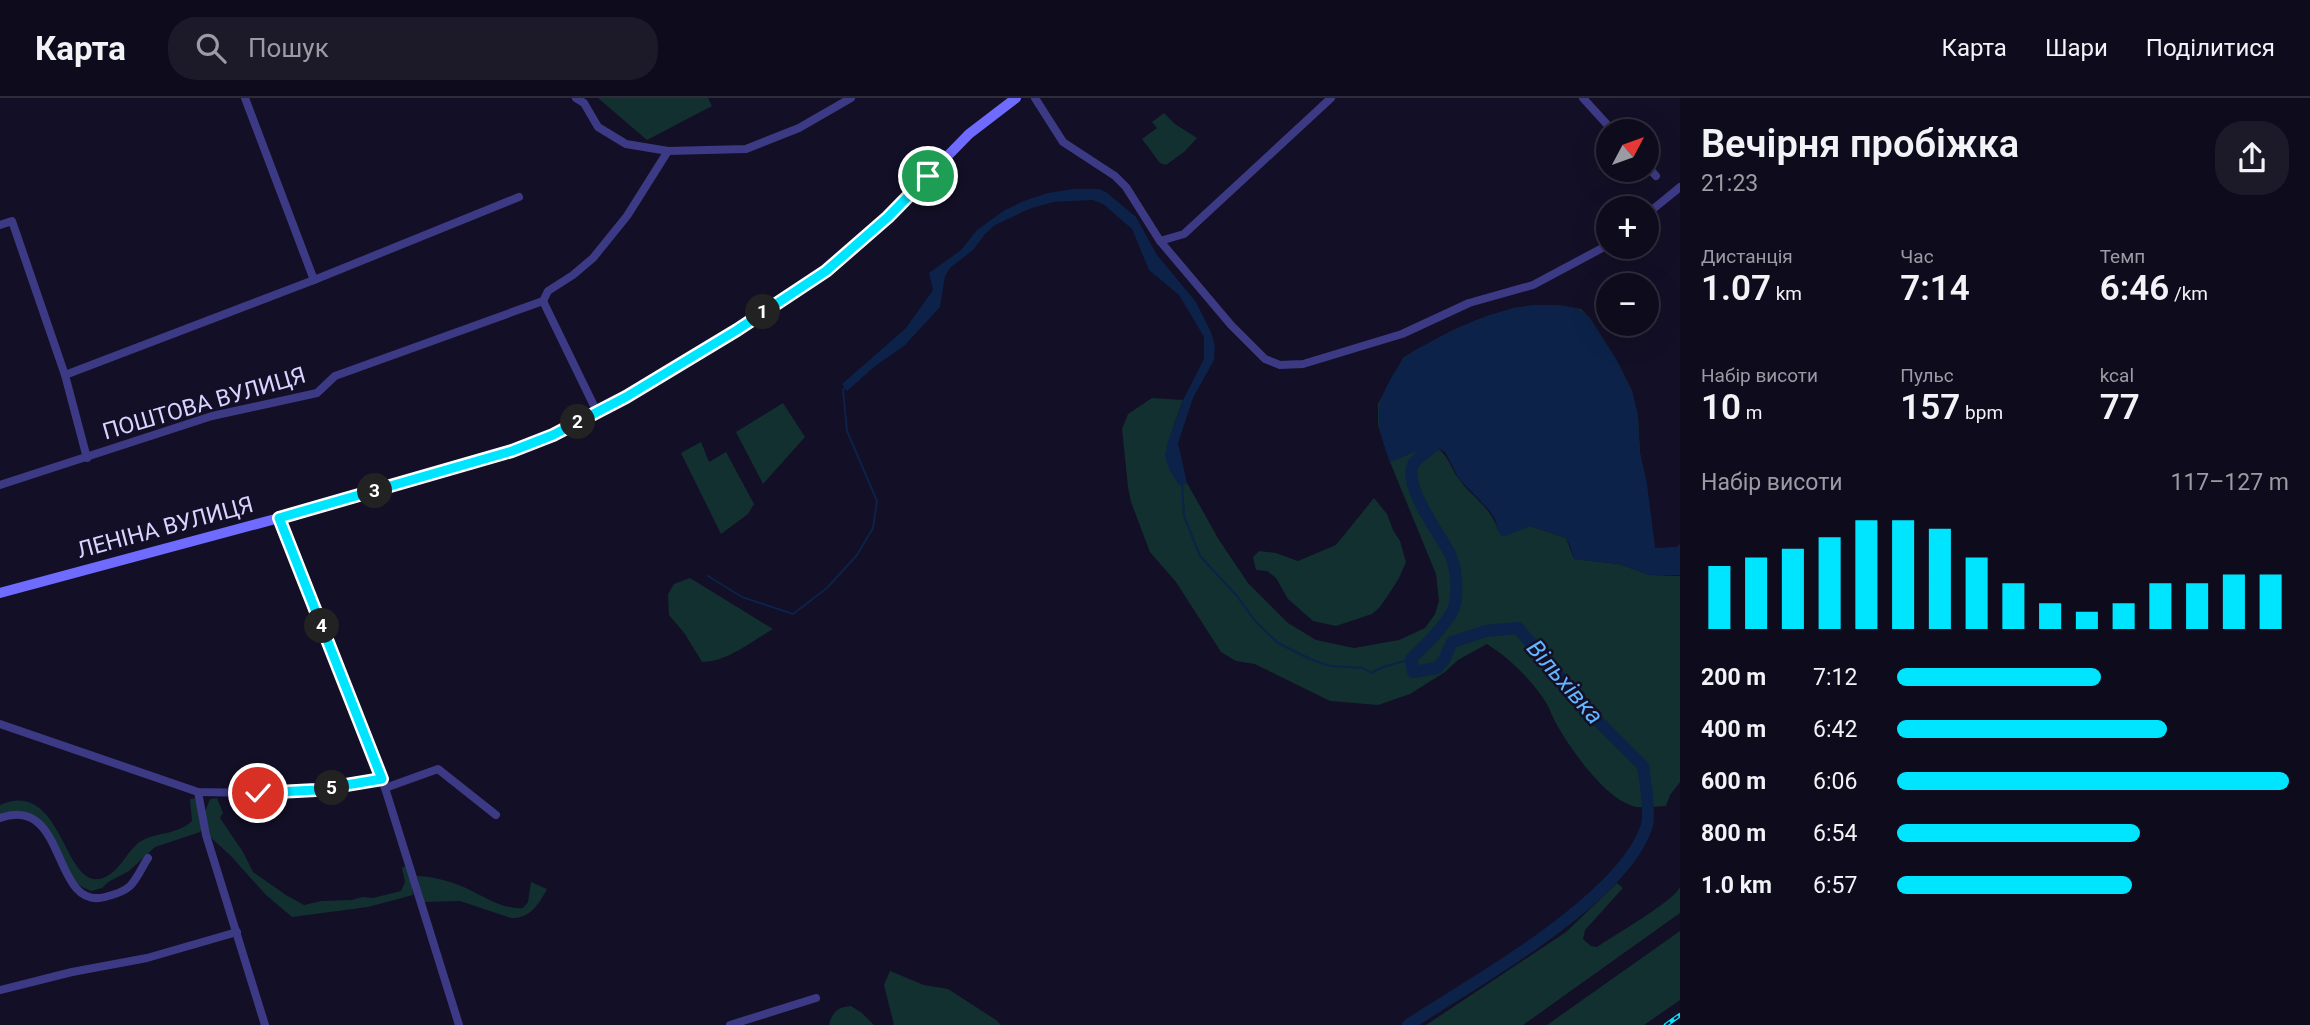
<!DOCTYPE html>
<html lang="uk">
<head>
<meta charset="utf-8">
<style>
	:root { --surface:#0e0b1c; --page:#1c1929; --text:#f1f3f6; --muted:#9b9ba3; --line:#2e2b3b; --accent:#00e5ff }
	body { margin:0; font-family:Roboto,sans-serif; background:var(--page); color:var(--text); height:100vh; display:flex; flex-direction:column; font-size:26px; white-space:nowrap }
	* { box-sizing:border-box; margin:0 }
	p { font-size:23px; color:var(--muted) }
	.icon { flex:none; width:38px; height:38px; fill:none; stroke:currentColor; stroke-width:2; stroke-linecap:round; stroke-linejoin:round }
	.map { position:relative; flex:1; overflow:hidden }
	.side { display:flex; flex-direction:column; background:var(--surface); width:630px }
	.side>* { flex:none }
	.needle { width:46px; rotate:49deg }
	.fabs { position:absolute; left:1596px; top:21px; display:grid; gap:14px }
	.fabs a { display:grid; place-items:center; width:63px; height:63px; border-radius:50%; background:var(--surface); box-shadow:0 7px 28px #0002,0 0 0 2px var(--line); font-size:35px }
	.pin { position:absolute; display:grid; place-items:center; width:60px; height:60px; color:#fff; margin:-30px; border:4px solid #fff; border-radius:50%; box-shadow:0 2px 7px #0007 }
	.km { position:absolute; width:35px; height:35px; margin:-18px; border-radius:50%; background:#222; color:#fff; font-size:19px; line-height:35px; text-align:center }
	.round { display:grid; place-items:center; flex:none; width:74px; height:74px; border-radius:28px; background:var(--page) }
	.summary { display:flex; align-items:center; justify-content:space-between; height:119px; padding:0 21px }
	h1 { font-size:38px; font-weight:600; line-height:52px }
	.figures { display:grid; grid-template-columns:repeat(3,1fr); gap:10px; height:119px; padding:7px 21px }
	.figures div { display:grid; align-content:center }
	.figures b { font-size:35px; font-weight:600 }
	.figures small { font-size:19px; font-weight:400 }
	.figures p { font-size:19px }
	.chart { height:196px; padding:14px 21px }
	.chart p { display:flex; justify-content:space-between }
	.chart svg { width:100%; height:126px; margin-top:7px; stroke:var(--accent); stroke-width:6 }
	ul { padding:0 21px; list-style:none; font-size:23px }
	li { display:grid; grid-template-columns:112px 84px 1fr; align-items:center; height:52px }
	li i { height:18px; border-radius:9px; background:var(--accent) }
	header { display:flex; align-items:center; gap:42px; box-sizing:border-box; height:98px; padding:0 35px; background:var(--surface); border-bottom:2px solid var(--line) }
	header strong { font-size:33px }
	nav { display:flex; gap:38px; margin-inline-start:auto; font-size:24px }
	.search { width:490px; height:63px; background:var(--page); display:flex; align-items:center; gap:18px; box-sizing:border-box; padding:0 24px; border-radius:28px; color:var(--muted); font-size:26px }
	main { display:flex; flex:1; min-height:0 }
	.map>svg:first-child { display:block }
	.green { fill:#12302f }
	.water { fill:#0c2248 }
	.lines { fill:none; stroke-linecap:round; stroke-linejoin:round }
	.stream { stroke:#0c2248; stroke-width:2 }
	.river { stroke:#0c2248; stroke-width:12 }
	.street { stroke:#3d3a85; stroke-width:8 }
	.secondary { stroke:#6f6bff; stroke-width:10 }
	.rail-casing { stroke:#00e5ff; stroke-width:4.5 }
	.rail { stroke:#130f26; stroke-width:2; stroke-dasharray:5; stroke-linecap:butt }
	.route-casing { stroke:#fff; stroke-width:14 }
	.route { stroke:#00e5ff; stroke-width:9 }
	.labels { text-anchor:middle; stroke-width:5; stroke-linejoin:round; paint-order:stroke }
	.street-label { font-size:23px; fill:#d9d4ff; stroke:#130f26 }
	.water-label { font-size:24px; font-style:italic; fill:#62b6ff; stroke:#130f26 }
</style>
</head>
<body>
<header>
<strong>Карта</strong>
<div class="search"><svg class="icon" aria-label="search" viewBox="0 0 24 24"><circle cx="10" cy="10" r="6"/><path d="M15 15l6 6"/></svg>Пошук</div>
<nav><a>Карта</a><a>Шари</a><a>Поділитися</a></nav>
</header>
<main>
<div class="map">
<svg width="1680" height="927" viewBox="0 0 1680 927">
	<rect width="100%" height="100%" fill="#130f26"/>
	<g class="green">
		<path d="M598,0H708L712,8L647,42Z"/>
		<path d="M1164,15L1175,26L1197,40L1184,54L1166,67L1160,65L1142,41L1157,30L1152,24Z"/>
		<path d="M1535,207H1559L1581,211L1590,220L1616,261L1632,293L1638,318L1640,355L1646,383L1655,451L1677,449L1680,446L1673,462L1432,347C1450,357 1448,366 1459,381C1472,400 1492,409 1498,433L1512,434L1530,428L1566,440L1574,461L1619,466L1650,477L1680,478V684L1670,697L1666,708C1656,708 1643,711 1633,708C1605,700 1571,652 1557,627C1552,619 1550,610 1545,603C1531,581 1509,560 1487,546L1458,562L1445,574L1410,596L1378,607L1330,603L1255,566L1236,563L1221,554L1176,484L1150,454L1131,404L1128,389L1122,331L1128,316L1152,300L1183,302L1174,326L1179,387L1187,385L1219,442L1248,485L1288,525L1316,542L1354,550L1399,542L1425,530L1435,516L1439,503L1436,476L1390,364L1378,327V306L1403,260L1414,253L1453,232L1475,223L1513,210Z"/>
		<path d="M783,305L805,339L763,386L736,334Z"/>
		<path d="M701,344L709,364L726,354L754,406L748,416L721,436L681,355Z"/>
		<path d="M1374,400L1387,416L1393,432L1400,443L1406,464L1399,480L1389,496L1379,510L1372,516L1336,528L1313,523L1288,501L1276,480L1267,473L1256,472L1253,459L1259,453L1276,455L1298,463L1336,447Z"/>
		<path d="M690,480L773,531C752,543 727,564 702,564L685,536L669,517L668,496L674,486Z"/>
		<path d="M197,700L202,730L200,734L155,749L129,773L108,784L102,790L91,793C86,791 80,788 76,785C56,766 61,729 32,718C21,713 11,713 0,717V707C64,679 63,795 103,780C119,774 125,757 137,746C153,733 177,738 192,723L190,701Z"/>
		<path d="M217,700L223,715L220,720L243,754L253,774L286,797L304,807L321,803L352,802L362,799L373,800L401,793L405,784L402,770L405,768L412,787L413,797L368,809L292,819L266,797L230,757L209,738L205,714L210,701Z"/>
		<path d="M417,778C432,778 452,784 466,790C483,798 503,812 523,810L528,804L531,784L547,791C539,806 530,821 511,820L460,803L424,804Z"/>
		<path d="M1617,785L1623,790L1585,832L1583,841L1591,848L1597,849C1613,838 1674,803 1680,789V815L1523,927H1426L1566,834Z"/>
		<path d="M1680,833V902L1644,927H1547Z"/>
		<path d="M890,873L924,887L948,891L996,922L1001,927H894L884,887Z"/>
		<path d="M851,908L862,915L874,927H829C832,914 838,909 851,908Z"/>
	</g>
	<g class="water">
		<path d="M1073,91H1099L1106,94L1136,119L1157,157L1196,204L1211,234L1215,248L1214,262L1193,300L1178,345L1187,385L1179,387L1170,373L1165,358L1168,343L1183,302L1204,261V239L1179,197L1149,172L1132,131L1103,106L1093,102L1053,104L1029,111L995,127L985,136L973,152L950,170L945,178L940,209L905,247L874,269L847,293L842,286L906,230L933,192L929,175L961,152L977,132L1005,112L1024,103L1048,95Z"/>
		<path d="M1535,207H1559L1578,211L1590,220L1616,261L1632,293L1638,318L1639,351L1647,386L1655,450L1677,449L1680,446V477H1650L1619,466L1574,461L1571,450L1566,440L1530,428L1503,439L1498,433L1495,421L1489,412L1459,381L1445,354L1432,347L1390,364C1384,346 1377,330 1379,311C1380,299 1397,266 1406,259C1412,253 1421,249 1429,245C1462,226 1497,211 1535,207Z"/>
	</g>
	<g class="lines">
		<g class="stream">
			<path d="M1182,384L1184,418L1200,458L1237,498L1255,523L1278,545L1310,561L1330,568L1363,570L1371,575L1383,569L1411,561"/>
			<path d="M708,478L742,499L793,516L827,490L857,457L873,430L877,403L847,333L843,292L845,290"/>
		</g>
		<path class="river" d="M1408,927C1472,885 1625,801 1647,727C1650,716 1645,681 1643,668L1590,615L1518,530L1486,533L1452,544L1444,562L1437,570L1413,574L1411,561C1423,550 1452,521 1455,506C1458,493 1456,470 1451,458C1442,439 1400,385 1414,365C1421,356 1435,348 1443,341L1446,342"/>
		<g class="street">
			<path d="M245,0L314,182"/>
			<path d="M576,0L584,5L598,29L626,46L668,53L746,51L799,30L851,0"/>
			<path d="M1035,0L1063,44L1115,78L1126,89L1160,143L1231,227L1265,261L1280,267L1303,266L1402,236L1469,205L1533,187L1608,147"/>
			<path d="M1583,0L1613,33"/>
			<path d="M1647,68L1656,78"/>
			<path d="M1647,116L1680,89"/>
			<path d="M0,127L12,123L65,277L87,360"/>
			<path d="M1160,143L1184,136L1331,0"/>
			<path d="M543,203L597,314"/>
			<path d="M65,277L314,182L519,99"/>
			<path d="M0,387L212,318L317,295L335,278L543,203L548,193L573,177L593,160L627,118L668,53"/>
			<path d="M279,420L385,690L459,927"/>
			<path d="M0,626L198,694L258,695L316,692L382,681"/>
			<path d="M385,690L438,671L496,717"/>
			<path d="M198,694L206,737L265,927"/>
			<path d="M0,720C68,696 51,813 105,799C113,797 124,794 130,788C137,781 142,769 148,760"/>
			<path d="M0,892L72,874L147,860L237,834"/>
			<path d="M730,927L816,900"/>
		</g>
		<path class="secondary" d="M0,495L279,420L512,353L553,337L626,299L737,232L826,173L888,119L969,36L1016,0"/>
		<defs>
			<path id="rail" d="M1666,927L1680,917"/>
		</defs>
		<use href="#rail" class="rail-casing"/>
		<use href="#rail" class="rail"/>
	</g>
	<g class="lines">
		<defs>
			<path id="route" d="M258,695L316,692L382,681L279,420L512,353L553,337L626,299L737,232L826,173L888,119L928,78"/>
		</defs>
		<use href="#route" class="route-casing"/>
		<use href="#route" class="route"/>
	</g>
	<g class="labels">
		<g class="street-label">
			<text transform="translate(204 305) rotate(-16)" y="8">ПОШТОВА ВУЛИЦЯ</text>
			<text transform="translate(165 429) rotate(-15)" y="8">ЛЕНІНА ВУЛИЦЯ</text>
		</g>
		<g class="water-label">
			<text transform="translate(1565 584) rotate(49)" y="8">Вільхівка</text>
		</g>
	</g>
</svg>
<div class="fabs">
<a><svg class="needle" viewBox="-14 -14 28 28"><path d="M0-13l5 13h-10z" fill="#e53935"/><path d="M0 13l5-13h-10z" fill="#9b9ba3"/></svg></a>
<a>+</a>
<a>−</a>
</div>
<div class="pin" style="left:928px;top:78px;background:#1e9e55"><svg class="icon" aria-label="arrive" viewBox="0 0 24 24"><path d="M6 21V4h12l-3 4 3 4H6"/></svg></div>
<div class="pin" style="left:258px;top:695px;background:#d93025"><svg class="icon" aria-label="check" viewBox="0 0 24 24"><path d="M5 12l5 5 9-10"/></svg></div>
<b class="km" style="left:763px;top:214px">1</b>
<b class="km" style="left:578px;top:324px">2</b>
<b class="km" style="left:375px;top:393px">3</b>
<b class="km" style="left:322px;top:528px">4</b>
<b class="km" style="left:332px;top:690px">5</b>
</div>
<section class="side">
<div class="summary"><div><h1>Вечірня пробіжка</h1><p>21:23</p></div><a class="round"><svg class="icon" aria-label="share" viewBox="0 0 24 24"><path d="M12 15V3M7 8l5-5 5 5M5 13v7h14v-7"/></svg></a></div>
<div class="figures">
<div><p>Дистанція</p><b>1.07<small> km</small></b></div>
<div><p>Час</p><b>7:14</b></div>
<div><p>Темп</p><b>6:46<small> /km</small></b></div>
</div>
<div class="figures">
<div><p>Набір висоти</p><b>10<small> m</small></b></div>
<div><p>Пульс</p><b>157<small> bpm</small></b></div>
<div><p>kcal</p><b>77</b></div>
</div>
<div class="chart"><p><span>Набір висоти</span>117–127 m</p>
<svg viewBox="0 0 160 44" preserveAspectRatio="none"><path d="M5 44V22M15 44V19M25 44V16M35 44V12M45 44V6M55 44V6M65 44V9M75 44V19M85 44V28M95 44V35M105 44V38M115 44V35M125 44V28M135 44V28M145 44V25M155 44V25"/></svg>
</div>
<ul>
<li><b>200 m</b>7:12<i style="width:52%"></i></li>
<li><b>400 m</b>6:42<i style="width:69%"></i></li>
<li><b>600 m</b>6:06<i style="width:100%"></i></li>
<li><b>800 m</b>6:54<i style="width:62%"></i></li>
<li><b>1.0 km</b>6:57<i style="width:60%"></i></li>
</ul>
</section>
</main>
</body>
</html>
